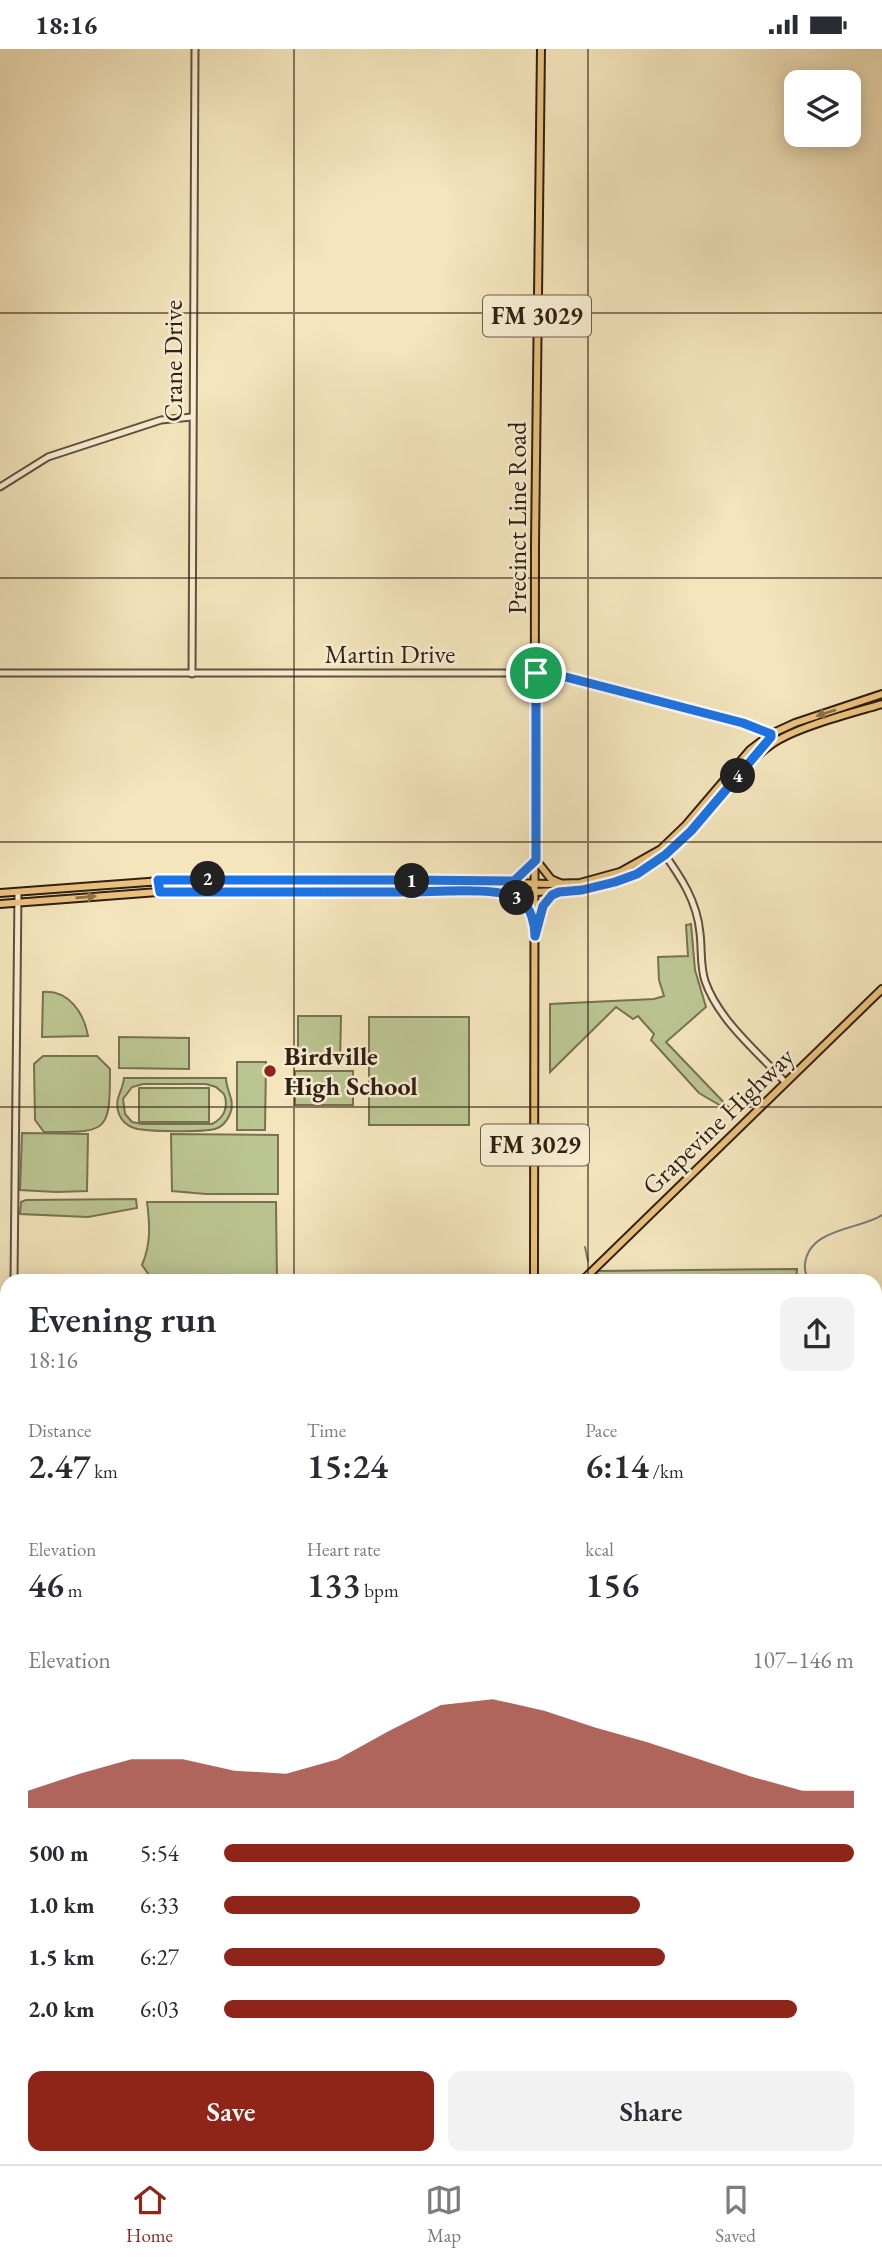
<!DOCTYPE html>
<html lang="en">
<head>
<meta charset="utf-8">
<style>
	:root { --surface:#fff; --page:#f2f2f3; --text:#2b2b33; --muted:#7c7c81; --line:#e1e1e2; --accent:#8f2418 }
	body { margin:0; font-family:"EB Garamond",serif; background:var(--page); color:var(--text); height:100vh; display:flex; flex-direction:column; font-size:26px; white-space:nowrap }
	* { box-sizing:border-box; margin:0 }
	p { font-size:23px; color:var(--muted) }
	.icon { flex:none; width:38px; height:38px; fill:none; stroke:currentColor; stroke-width:2; stroke-linecap:round; stroke-linejoin:round }
	.map { position:relative; flex:1; overflow:hidden }
	.drawer { position:absolute; left:0px; top:1225px; width:882px; height:891px; display:flex; flex-direction:column; background:var(--surface); border-radius:21px 21px 0 0; box-shadow:0 4px 18px #0003 }
	.drawer>* { flex:none }
	.buttons { position:absolute; left:784px; top:21px; display:grid; gap:14px }
	.buttons a { display:grid; place-items:center; width:77px; height:77px; border-radius:14px; background:var(--surface); box-shadow:0 4px 18px #0003; font-size:35px }
	.pin { position:absolute; display:grid; place-items:center; width:60px; height:60px; color:#fff; margin:-30px; border:4px solid #fff; border-radius:50%; box-shadow:0 2px 7px #0007 }
	.km { position:absolute; width:35px; height:35px; margin:-18px; border-radius:50%; background:#222; color:#fff; font-size:19px; line-height:35px; text-align:center }
	.round { display:grid; place-items:center; flex:none; width:74px; height:74px; border-radius:14px; background:var(--page) }
	.overview { display:flex; align-items:center; justify-content:space-between; height:119px; padding:0 28px }
	h1 { font-size:38px; font-weight:600; line-height:52px }
	.figures { display:grid; grid-template-columns:repeat(3,1fr); gap:10px; height:119px; padding:7px 28px }
	.figures div { display:grid; align-content:center }
	.figures b { font-size:35px; font-weight:600 }
	.figures small { font-size:19px; font-weight:400 }
	.figures p { font-size:19px }
	.chart { height:196px; padding:14px 28px }
	.chart p { display:flex; justify-content:space-between }
	.chart svg { width:100%; height:126px; margin-top:7px; fill:var(--accent); opacity:.7 }
	.primary-button { display:flex; gap:14px; margin-top:auto; padding:14px 28px }
	.primary-button a { flex:1; height:80px; border-radius:14px; background:var(--accent); color:#fff; font-size:28px; font-weight:600; line-height:80px; text-align:center }
	.primary-button a+a { background:var(--page); color:var(--text) }
	ul { padding:0 28px; list-style:none; font-size:23px }
	li { display:grid; grid-template-columns:112px 84px 1fr; align-items:center; height:52px }
	li i { height:18px; border-radius:9px; background:var(--accent) }
	.status { display:flex; justify-content:space-between; align-items:center; height:49px; padding:0 35px; background:var(--surface); direction:ltr }
	.status svg { height:19px; fill:currentColor }
	.menu { display:flex; justify-content:space-around; align-items:center; height:98px; border-top:2px solid var(--line); background:var(--surface); font-size:19px; color:var(--muted) }
	.menu a { display:grid; justify-items:center; gap:4px }
	.menu .active { color:var(--accent) }
	.map>svg:first-child { display:block }
	.green { fill:#bbc591; stroke:#767252; stroke-width:2; fill-rule:evenodd }
	.lines { fill:none; stroke-linecap:round; stroke-linejoin:round }
	.stream { stroke:#727e77; stroke-width:2 }
	.minor-casing { stroke:#61503d; stroke-width:9 }
	.major-casing { stroke:#301f13; stroke-width:10 }
	.minor { stroke:#f8eed3; stroke-width:5 }
	.major { stroke:#eac27e; stroke-width:6 }
	.oneway { fill:#8d7048 }
	.route-casing { stroke:#fff; stroke-width:14 }
	.route { stroke:#1a73e8; stroke-width:9 }
	.grid { fill:none; stroke:#301f13; stroke-width:2; stroke-opacity:0.55 }
	.poi-dot { fill:#8f2418; stroke:#f8eed3; stroke-width:2.5 }
	.labels { text-anchor:middle; stroke-width:5; stroke-linejoin:round; paint-order:stroke }
	.shield { fill:#f8eed3; stroke:#6c5d4d; stroke-width:2 }
	.shield-label { font-size:24px; font-weight:bold; fill:#301f13 }
	.street-label { font-size:26px; fill:#301f13; stroke:#f8eed3 }
	.poi-label { font-size:26px; font-weight:bold; fill:#301f13; stroke:#f8eed3; text-anchor:start }
</style>
</head>
<body>
<div class="status"><b>18:16</b><svg viewBox="0 0 49 12"><path d="M0 12V9h3v3zM5 12V6h3v6zM10 12V3h3v9zM15 12V0h3v12zM26 1h20v11H26zM47 4h2v5h-2z"/></svg></div>
<div class="map">
<svg width="882" height="2115" viewBox="0 0 882 2115">
	<rect width="100%" height="100%" fill="#f4e5bc"/>
	<filter id="stains"><feTurbulence type="fractalNoise" baseFrequency=".00286" numOctaves="4"/><feColorMatrix values="0 0 0 0 .2 0 0 0 0 .09 0 0 0 0 .02 0 0 0 .5 -.17"/></filter>
	<radialGradient id="worn" r=".72"><stop offset=".6" stop-color="#630" stop-opacity="0"/><stop offset="1" stop-color="#630" stop-opacity=".3"/></radialGradient>
	<g class="green">
		<path d="M691,875L695,921L706,958L666,993L732,1062L729,1067L721,1057L699,1044L651,991L654,985L638,967L633,970L616,958L550,1023V955L654,950L664,947L659,931L658,908L688,907L686,876Z"/>
		<path d="M43,943C69,941 84,964 88,987L42,988Z"/>
		<path d="M298,967H341L340,1014H298Z"/>
		<rect x="369" y="968" width="100" height="108"/>
		<path d="M119,988L189,989V1020L119,1019Z"/>
		<path d="M43,1007H97L110,1020C110,1085 108,1083 44,1083L35,1071L34,1015Z"/>
		<path d="M237,1013H266L265,1081H237Z"/>
		<rect x="295" y="1022" width="58" height="34"/>
		<path d="M124,1029H226C226,1042 236,1052 230,1065C227,1072 222,1078 215,1080C204,1083 145,1083 134,1079C127,1077 121,1071 119,1065C113,1051 123,1042 124,1029ZM143,1035H206L216,1038L224,1045C229,1058 224,1069 212,1075H142L132,1073L125,1065L123,1050L132,1038Z"/>
		<rect x="139" y="1039" width="70" height="34"/>
		<path d="M22,1084L88,1085L87,1142L56,1143L20,1141Z"/>
		<path d="M171,1085L278,1086V1145H206L172,1142Z"/>
		<path d="M136,1150L137,1159L88,1168L20,1165L21,1153L26,1151Z"/>
		<path d="M147,1153H276L277,1232H149V1226L142,1216C151,1195 150,1176 147,1153Z"/>
		<path d="M797,1220L796,1232H587L597,1222Z"/>
		<path d="M7,1286V1334L0,1327V1293Z"/>
		<path d="M7,2036V2083L0,2084V2037Z"/>
	</g>
	<g class="lines">
		<g class="stream">
			<path d="M585,1198L588,1212"/>
			<path d="M598,1225L606,1232"/>
			<path d="M807,1232C807,1227 804,1220 805,1215C809,1179 859,1181 882,1166"/>
			<path d="M732,2115V2109"/>
		</g>
		<defs>
			<g id="minor">
				<path d="M0,438L48,408L161,371L192,368"/>
				<path d="M0,624H550L743,674L771,685"/>
				<path d="M192,625L195,0"/>
				<path d="M662,802C681,828 697,852 700,884C702,900 700,917 705,932C719,972 757,1002 785,1033"/>
				<path d="M14,1232L18,843"/>
				<path d="M875,1482H882"/>
			</g>
			<g id="major">
				<path d="M512,832L536,811L551,830L560,834"/>
				<path d="M0,844L175,831H408L548,835L580,834L620,823L661,800L686,776L750,701L771,685L795,674L882,645"/>
				<path d="M509,846L524,854L535,875"/>
				<path d="M0,855L171,842L535,843C632,841 659,819 720,748C736,729 752,709 772,695C796,678 852,664 882,655"/>
				<path d="M539,879L543,857L557,844"/>
				<path d="M534,1232L535,495L541,0"/>
				<path d="M582,1232L882,940"/>
				<path d="M0,1805L7,1798"/>
				<path d="M875,1906L882,1904"/>
				<path d="M875,1916L882,1914"/>
				<path d="M286,2115L304,2109"/>
				<path d="M314,2115L332,2109"/>
				<path d="M525,2115V2109"/>
				<path d="M536,2115V2109"/>
			</g>
		</defs>
		<use href="#minor" class="minor-casing"/>
		<use href="#major" class="major-casing"/>
		<use href="#minor" class="minor"/>
		<use href="#major" class="major"/>
	</g>
	<defs><path id="oneway-solid" d="M-6-.8H1V-3.2L6.5 0L1 3.2V.8H-6Z" transform="scale(1.75)"/></defs>
	<g class="oneway">
		<use href="#oneway-solid" transform="translate(826 664) rotate(162)"/>
		<use href="#oneway-solid" transform="translate(86 848) rotate(-5)"/>
	</g>
	<g class="lines">
		<defs>
			<path id="route" d="M536,624V811L514,832L408,831L403,843H160L158,831H408L411,843C435,843 503,837 521,851C531,859 535,875 535,887L543,857L552,846L559,843L582,841L615,833L637,825L665,806L691,782L771,688V685L743,674L554,625L536,624"/>
		</defs>
		<use href="#route" class="route-casing"/>
		<use href="#route" class="route"/>
	</g>
	<path class="grid" d="M294,0V1232M588,0V1232M0,264H882M0,529H882M0,793H882M0,1058H882M0,1322H7M875,1322H882M0,1586H7M875,1586H882M0,1851H7M875,1851H882M294,2109V2115M588,2109V2115"/>
	<circle class="poi-dot" cx="270" cy="1022" r="7"/>
	<g class="labels">
		<g class="shield">
			<rect x="483" y="246.5" width="108" height="41" rx="5"/>
			<rect x="481" y="1075.5" width="108" height="41" rx="5"/>
		</g>
		<g class="shield-label">
			<text x="537" y="275">FM 3029</text>
			<text x="535" y="1104">FM 3029</text>
		</g>
		<g class="street-label">
			<text transform="translate(173 312) rotate(-90)" y="9">Crane Drive</text>
			<text transform="translate(517 469) rotate(-90)" y="9">Precinct Line Road</text>
			<text x="390" y="614">Martin Drive</text>
			<text transform="translate(718 1072) rotate(-44)" y="9">Grapevine Highway</text>
		</g>
		<g class="poi-label">
			<text x="284" y="1016">Birdville<tspan x="284" dy="30">High School</tspan></text>
		</g>
	</g>
	<rect width="100%" height="100%" filter="url(#stains)"/>
	<rect width="100%" height="100%" fill="url(#worn)"/>
</svg>
<div class="buttons">
<a><svg class="icon" aria-label="layers" viewBox="0 0 24 24"><path d="M12 4l9 5-9 5-9-5zM3 14l9 5 9-5"/></svg></a>
</div>
<div class="pin" style="left:536px;top:624px;background:#1e9e55"><svg class="icon" aria-label="arrive" viewBox="0 0 24 24"><path d="M6 21V4h12l-3 4 3 4H6"/></svg></div>
<b class="km" style="left:412px;top:832px">1</b>
<b class="km" style="left:208px;top:830px">2</b>
<b class="km" style="left:517px;top:849px">3</b>
<b class="km" style="left:738px;top:727px">4</b>
<section class="drawer">
<div class="overview"><div><h1>Evening run</h1><p>18:16</p></div><a class="round"><svg class="icon" aria-label="share" viewBox="0 0 24 24"><path d="M12 15V3M7 8l5-5 5 5M5 13v7h14v-7"/></svg></a></div>
<div class="figures">
<div><p>Distance</p><b>2.47<small> km</small></b></div>
<div><p>Time</p><b>15:24</b></div>
<div><p>Pace</p><b>6:14<small> /km</small></b></div>
</div>
<div class="figures">
<div><p>Elevation</p><b>46<small> m</small></b></div>
<div><p>Heart rate</p><b>133<small> bpm</small></b></div>
<div><p>kcal</p><b>156</b></div>
</div>
<div class="chart"><p><span>Elevation</span>107–146 m</p>
<svg viewBox="0 0 160 44" preserveAspectRatio="none"><path d="M0 44V38L10 32L20 27L30 27L40 31L50 32L60 27L70 17L80 8L90 6L100 10L110 16L120 21L130 27L140 33L150 38L160 38V44z"/></svg>
</div>
<ul>
<li><b>500 m</b>5:54<i style="width:100%"></i></li>
<li><b>1.0 km</b>6:33<i style="width:66%"></i></li>
<li><b>1.5 km</b>6:27<i style="width:70%"></i></li>
<li><b>2.0 km</b>6:03<i style="width:91%"></i></li>
</ul>
<div class="primary-button"><a>Save</a><a>Share</a></div>
</section>
</div>
<nav class="menu">
<a class="active"><svg class="icon" aria-label="home" viewBox="0 0 24 24"><path d="M3 11l9-7 9 7M6 9v11h12V9"/></svg>Home</a>
<a><svg class="icon" aria-label="map" viewBox="0 0 24 24"><path d="M3 6l6-2 6 2 6-2v14l-6 2-6-2-6 2zM9 4v14M15 6v14"/></svg>Map</a>
<a><svg class="icon" aria-label="saved" viewBox="0 0 24 24"><path d="M7 4h10v16l-5-4-5 4z"/></svg>Saved</a>
</nav>
</body>
</html>
